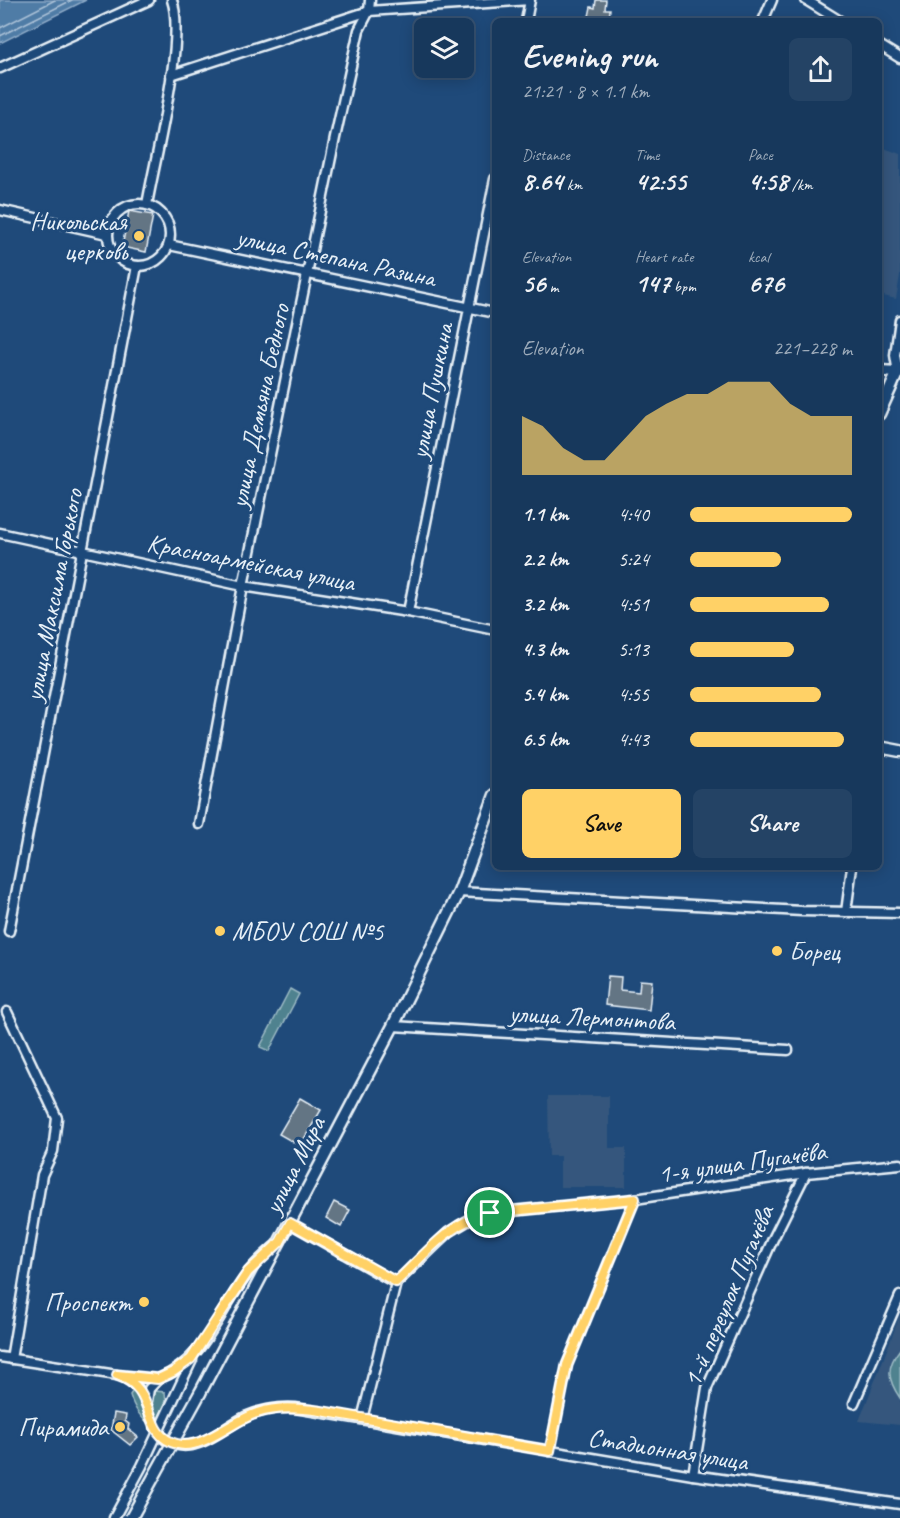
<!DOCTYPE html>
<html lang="en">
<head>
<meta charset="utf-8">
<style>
	:root { --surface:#17385c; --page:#244365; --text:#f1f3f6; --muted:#9eacbb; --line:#365272; --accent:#ffd166 }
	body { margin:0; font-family:Caveat,sans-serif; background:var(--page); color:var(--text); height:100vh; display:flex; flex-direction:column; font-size:22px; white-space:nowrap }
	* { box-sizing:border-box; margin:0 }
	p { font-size:20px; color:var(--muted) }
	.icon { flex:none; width:33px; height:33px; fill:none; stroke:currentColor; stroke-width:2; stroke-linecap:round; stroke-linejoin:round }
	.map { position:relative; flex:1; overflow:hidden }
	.sheet { position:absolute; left:492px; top:18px; width:390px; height:852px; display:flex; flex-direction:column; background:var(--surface); border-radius:9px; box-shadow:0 3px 15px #0003,0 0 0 2px var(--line) }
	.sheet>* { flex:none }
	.fabs { position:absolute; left:414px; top:18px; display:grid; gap:12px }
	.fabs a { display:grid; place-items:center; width:60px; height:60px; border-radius:9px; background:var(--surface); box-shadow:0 3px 15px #0003,0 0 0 2px var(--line); font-size:30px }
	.pin { position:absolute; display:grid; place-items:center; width:51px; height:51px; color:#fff; margin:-26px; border:3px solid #fff; border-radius:50%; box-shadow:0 2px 6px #0007 }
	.round { display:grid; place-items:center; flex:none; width:63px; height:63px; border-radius:9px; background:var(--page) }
	.head { display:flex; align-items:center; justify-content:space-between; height:102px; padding:0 30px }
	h1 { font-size:33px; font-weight:700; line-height:45px }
	.stats { display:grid; grid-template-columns:repeat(3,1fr); gap:9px; height:102px; padding:6px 30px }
	.stats div { display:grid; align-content:center }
	.stats b { font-size:26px; font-weight:700 }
	.stats small { font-size:16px; font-weight:400 }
	.stats p { font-size:16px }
	.chart { height:168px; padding:12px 30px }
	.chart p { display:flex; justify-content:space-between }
	.chart svg { width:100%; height:108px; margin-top:6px; fill:var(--accent); opacity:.7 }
	.primary-button { display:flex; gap:12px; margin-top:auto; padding:12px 30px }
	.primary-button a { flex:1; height:69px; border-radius:9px; background:var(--accent); color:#111; font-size:24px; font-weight:700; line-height:69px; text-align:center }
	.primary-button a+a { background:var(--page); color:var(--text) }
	ul { padding:0 30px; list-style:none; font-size:20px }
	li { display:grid; grid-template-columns:96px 72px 1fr; align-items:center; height:45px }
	li i { height:15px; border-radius:8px; background:var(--accent) }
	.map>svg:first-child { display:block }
	.built { fill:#34577d }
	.green { fill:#4f828f; stroke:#9cbac4; stroke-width:1.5 }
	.water { fill:#507ba6; stroke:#8daac7; stroke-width:1.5 }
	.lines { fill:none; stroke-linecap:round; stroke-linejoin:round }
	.shore { stroke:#abc2d7; stroke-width:1.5 }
	.building { fill:#647484; stroke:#e8f1f8; stroke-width:1.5 }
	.minor-casing { stroke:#e8f1f8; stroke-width:13 }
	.major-casing { stroke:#e8f1f8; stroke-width:15 }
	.minor { stroke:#1f4a7a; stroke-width:8 }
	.major { stroke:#1f4a7a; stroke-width:10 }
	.major-bridge-casing { stroke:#e8f1f8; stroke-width:15; stroke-linecap:butt }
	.major-bridge { stroke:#1f4a7a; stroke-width:10 }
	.route-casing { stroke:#fff; stroke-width:12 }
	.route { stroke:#ffd166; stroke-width:8 }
	.poi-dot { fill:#ffd166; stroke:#1f4a7a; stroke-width:2 }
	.labels { text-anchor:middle; stroke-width:6; stroke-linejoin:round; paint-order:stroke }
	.poi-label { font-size:26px; fill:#e8f1f8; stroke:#1f4a7a; text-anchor:end }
	.street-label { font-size:26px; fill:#e8f1f8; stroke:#1f4a7a }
</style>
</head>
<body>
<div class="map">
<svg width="900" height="1518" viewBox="0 0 900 1518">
	<rect width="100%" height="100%" fill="#1f4a7a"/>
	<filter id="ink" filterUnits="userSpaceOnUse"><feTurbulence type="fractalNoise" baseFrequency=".0167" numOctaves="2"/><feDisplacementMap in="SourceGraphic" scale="12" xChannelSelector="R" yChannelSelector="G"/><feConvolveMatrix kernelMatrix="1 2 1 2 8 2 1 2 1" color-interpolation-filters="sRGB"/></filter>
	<g filter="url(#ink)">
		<g class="built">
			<path d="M879,146L900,154V275L896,299L879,295Z"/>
			<path d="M548,1096H609V1148H626V1187H560V1156H549Z"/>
			<path d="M900,1315V1425L859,1421L885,1355Z"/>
		</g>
		<g class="green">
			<path d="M290,989L299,994L269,1051L260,1047Z"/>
			<path d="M900,1349V1398C887,1379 886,1367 900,1349Z"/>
			<path d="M134,1389L165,1392L166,1402L155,1425C143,1424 133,1406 130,1395Z"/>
		</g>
		<path class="water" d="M0,0H86L0,43Z"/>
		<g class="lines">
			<g class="shore">
				<path d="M0,28L55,0"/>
				<path d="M0,36L72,0"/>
			</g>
		</g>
		<g class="building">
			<path d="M596,0H606L605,9H610L609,21H588L591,7L595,8Z"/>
			<path d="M129,211L153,215L146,252L122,247Z"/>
			<path d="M608,976L621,977L620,990L639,992L640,980L652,981L649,1010L605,1005Z"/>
			<path d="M300,1098L321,1110L300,1146L279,1134Z"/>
			<path d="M334,1202L350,1210L341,1227L326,1218Z"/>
			<path d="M114,1413L126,1415L125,1421L129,1424L128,1429L138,1437L130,1445L111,1430Z"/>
		</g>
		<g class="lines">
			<defs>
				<g id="minor">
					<path d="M806,0L840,21"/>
					<path d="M763,21L772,0"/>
					<path d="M879,45L900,58"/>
					<path d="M0,68L149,0"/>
					<path d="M171,75L369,11L530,0L526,21"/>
					<circle cx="139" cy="235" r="31"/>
					<path d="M147,205C155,158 186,40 172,0"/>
					<path d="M0,210L107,234"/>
					<path d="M169,245L495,313"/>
					<path d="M898,373L895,355L900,320"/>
					<path d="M0,533L243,586L408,612L495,630"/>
					<path d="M408,612L495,179"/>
					<path d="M199,824L243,586L335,138L359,30L369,11L370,0"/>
					<path d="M459,892L802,911L900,913"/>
					<path d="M846,912L852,867"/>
					<path d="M9,931L137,266"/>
					<path d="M7,1012L57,1118L53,1151L42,1175L11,1359"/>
					<path d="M393,1026L788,1050"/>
					<path d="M290,1223L396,1283"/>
					<path d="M0,1357L117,1375L158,1379C206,1361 219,1309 249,1272C256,1262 266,1254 275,1246"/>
					<path d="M117,1375C161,1389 138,1435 178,1445C201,1450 225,1427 245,1417C261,1410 277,1407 295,1408L693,1475L900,1504"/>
					<path d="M147,1401L149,1389L158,1379"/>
					<path d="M854,1403L900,1296"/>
					<path d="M362,1419L396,1283L449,1232L474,1217L490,1213L635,1199L806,1173L900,1164"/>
					<path d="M550,1451L567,1365L635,1199"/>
					<path d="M693,1475L707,1388L773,1239L806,1173"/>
					<path d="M114,1518L142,1466L192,1360"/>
				</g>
				<g id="major">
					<path d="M879,371L898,372"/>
					<path d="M879,414L900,367"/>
					<path d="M879,747L900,751"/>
					<path d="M200,1393L393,1026L459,892L495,795"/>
				</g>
			</defs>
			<use href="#minor" class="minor-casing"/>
			<use href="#major" class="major-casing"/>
			<use href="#minor" class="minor"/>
			<use href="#major" class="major"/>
			<defs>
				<path id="major-bridge" d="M131,1518L200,1393"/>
			</defs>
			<use href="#major-bridge" class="major-bridge-casing"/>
			<use href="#major-bridge" class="major-bridge"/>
		</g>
	</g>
	<g class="lines" filter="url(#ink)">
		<defs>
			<path id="route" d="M635,1199L567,1365L550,1451L321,1411C299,1408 278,1406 257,1413C233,1420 202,1451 177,1444C139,1434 160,1389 117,1375L158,1379L173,1372L191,1359L248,1272L280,1242L290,1223L396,1282C424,1256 451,1220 490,1213Z"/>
		</defs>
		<use href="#route" class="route-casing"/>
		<use href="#route" class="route"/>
	</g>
	<g class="poi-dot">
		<circle cx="139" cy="236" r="6"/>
		<circle cx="220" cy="931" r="6"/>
		<circle cx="777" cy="951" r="6"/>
		<circle cx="144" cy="1302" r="6"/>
		<circle cx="120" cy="1427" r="6"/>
	</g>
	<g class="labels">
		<g class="poi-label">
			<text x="127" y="230">Никольская<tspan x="127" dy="30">церковь</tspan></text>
			<text x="232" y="940" text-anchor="start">МБОУ СОШ №5</text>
			<text x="789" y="960" text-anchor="start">Борец</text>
			<text x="132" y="1311">Проспект</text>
			<text x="108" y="1436">Пирамида</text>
		</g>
		<g class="street-label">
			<text transform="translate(336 257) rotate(12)" y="9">улица Степана Разина</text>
			<text transform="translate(431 391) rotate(-79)" y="9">улица Пушкина</text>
			<text transform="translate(259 406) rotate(-78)" y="9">улица Демьяна Бедного</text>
			<text transform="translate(251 562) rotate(11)" y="9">Красноармейская улица</text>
			<text transform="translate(53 595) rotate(-79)" y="9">улица Максима Горького</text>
			<text transform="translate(592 1017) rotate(3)" y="9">улица Лермонтова</text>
			<text transform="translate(742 1162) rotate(-8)" y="9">1-я улица Пугачёва</text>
			<text transform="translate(294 1165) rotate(-63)" y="9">улица Мира</text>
			<text transform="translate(728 1296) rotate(-67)" y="9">1-й переулок Пугачёва</text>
			<text transform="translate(668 1449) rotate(9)" y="9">Стадионная улица</text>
		</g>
	</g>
</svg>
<div class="fabs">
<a><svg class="icon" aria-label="layers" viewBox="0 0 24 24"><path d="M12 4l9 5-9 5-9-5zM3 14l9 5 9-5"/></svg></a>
</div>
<div class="pin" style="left:490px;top:1213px;background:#1e9e55"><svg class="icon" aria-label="arrive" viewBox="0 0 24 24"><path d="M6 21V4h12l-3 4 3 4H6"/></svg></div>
<section class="sheet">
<div class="head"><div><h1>Evening run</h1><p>21:21 · 8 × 1.1 km</p></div><a class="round"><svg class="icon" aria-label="share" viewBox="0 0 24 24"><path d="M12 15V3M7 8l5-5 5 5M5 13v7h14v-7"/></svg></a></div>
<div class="stats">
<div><p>Distance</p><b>8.64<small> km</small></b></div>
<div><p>Time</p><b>42:55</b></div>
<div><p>Pace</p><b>4:58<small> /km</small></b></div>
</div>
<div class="stats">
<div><p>Elevation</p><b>56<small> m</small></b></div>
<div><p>Heart rate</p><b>147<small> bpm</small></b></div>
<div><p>kcal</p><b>676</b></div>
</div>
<div class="chart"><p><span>Elevation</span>221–228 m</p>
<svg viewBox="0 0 160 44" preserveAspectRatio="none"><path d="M0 44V20L10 24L20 33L30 38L40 38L50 29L60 20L70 15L80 11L90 11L100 6L110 6L120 6L130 15L140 20L150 20L160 20V44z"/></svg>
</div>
<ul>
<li><b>1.1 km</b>4:40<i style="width:100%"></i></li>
<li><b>2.2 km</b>5:24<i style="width:56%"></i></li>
<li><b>3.2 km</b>4:51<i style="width:86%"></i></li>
<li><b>4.3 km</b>5:13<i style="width:64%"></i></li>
<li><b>5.4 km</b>4:55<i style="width:81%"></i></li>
<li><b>6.5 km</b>4:43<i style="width:95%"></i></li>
</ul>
<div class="primary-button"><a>Save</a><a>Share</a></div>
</section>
</div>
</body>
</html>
